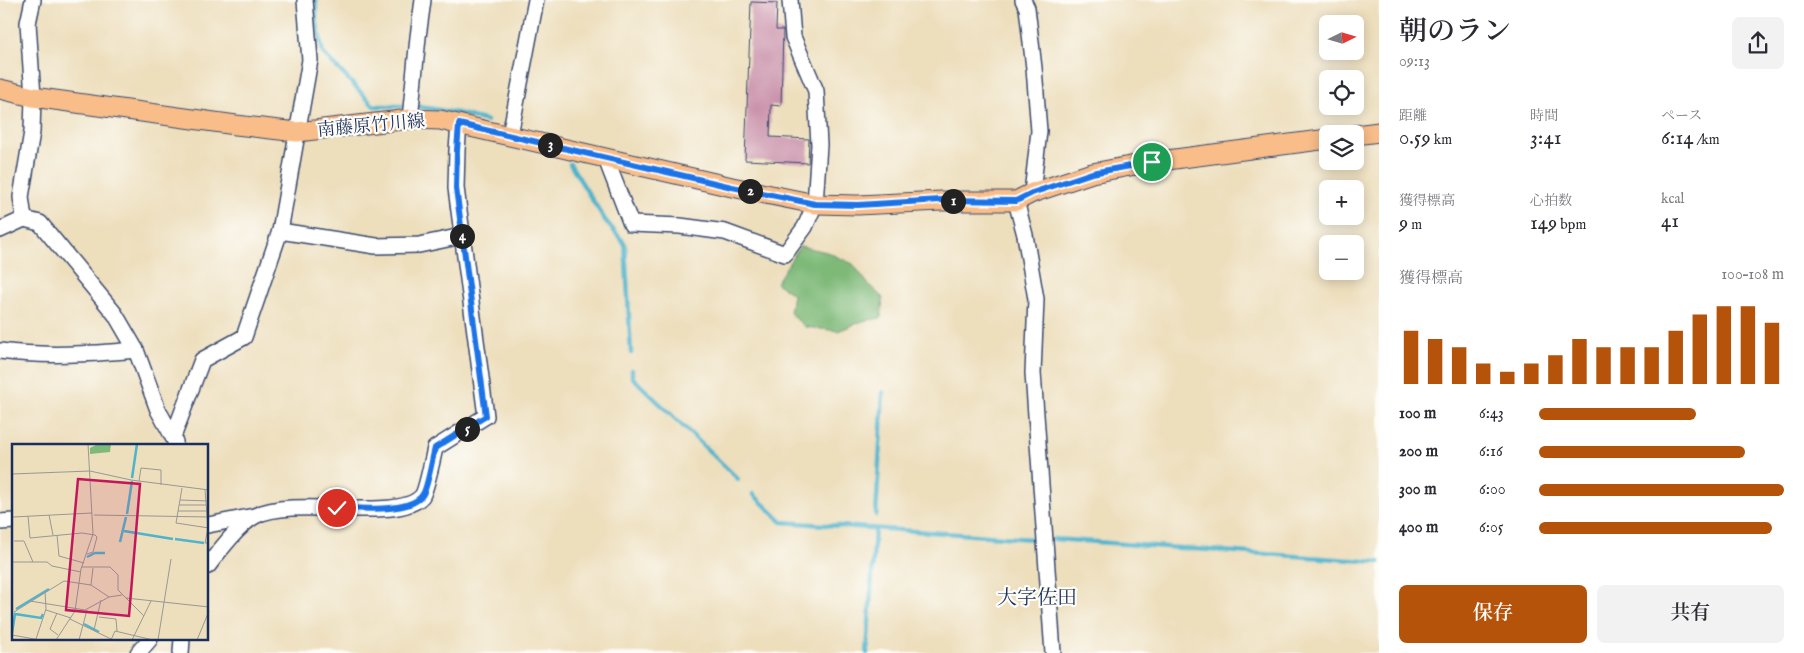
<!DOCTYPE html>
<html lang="ja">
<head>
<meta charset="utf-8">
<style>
	:root { --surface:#fff; --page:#f2f2f3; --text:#2b2b33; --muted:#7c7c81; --accent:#b45309 }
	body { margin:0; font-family:"IM FELL English","Noto Serif JP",serif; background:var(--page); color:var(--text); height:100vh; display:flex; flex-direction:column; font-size:19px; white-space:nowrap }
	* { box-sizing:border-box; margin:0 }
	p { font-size:16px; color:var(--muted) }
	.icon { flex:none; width:28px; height:28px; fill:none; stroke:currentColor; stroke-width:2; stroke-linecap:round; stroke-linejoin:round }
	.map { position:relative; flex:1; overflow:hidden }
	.panel { display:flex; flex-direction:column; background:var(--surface); width:425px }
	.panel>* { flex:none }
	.needle { width:32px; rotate:85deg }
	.fabs { position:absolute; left:1319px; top:15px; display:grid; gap:10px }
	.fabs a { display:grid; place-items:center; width:45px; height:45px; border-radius:8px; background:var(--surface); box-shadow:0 2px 12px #0003; font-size:25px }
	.pin { position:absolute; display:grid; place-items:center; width:42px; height:42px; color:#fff; margin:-21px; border:2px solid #fff; border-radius:50%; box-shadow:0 1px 5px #0007 }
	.km { position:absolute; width:25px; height:25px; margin:-12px; border-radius:50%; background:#222; color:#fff; font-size:14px; line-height:25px; text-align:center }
	.round { display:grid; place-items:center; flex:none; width:52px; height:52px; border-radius:8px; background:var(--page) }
	.summary { display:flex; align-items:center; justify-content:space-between; height:85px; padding:0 20px }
	h1 { font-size:28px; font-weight:600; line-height:38px }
	.metrics { display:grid; grid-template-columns:repeat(3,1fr); gap:8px; height:85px; padding:5px 20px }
	.metrics div { display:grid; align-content:center }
	.metrics b { font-size:21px; font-weight:600 }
	.metrics small { font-size:14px; font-weight:400 }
	.metrics p { font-size:14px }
	.chart { height:140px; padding:10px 20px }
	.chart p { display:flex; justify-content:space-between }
	.chart svg { width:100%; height:90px; margin-top:5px; stroke:var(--accent); stroke-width:6 }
	.action { display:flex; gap:10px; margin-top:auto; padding:10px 20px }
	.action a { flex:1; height:58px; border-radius:8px; background:var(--accent); color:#fff; font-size:20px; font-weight:600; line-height:58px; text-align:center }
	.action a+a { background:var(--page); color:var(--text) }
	ul { padding:0 20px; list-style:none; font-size:16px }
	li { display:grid; grid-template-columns:80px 60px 1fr; align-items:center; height:38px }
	li i { height:12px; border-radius:6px; background:var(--accent) }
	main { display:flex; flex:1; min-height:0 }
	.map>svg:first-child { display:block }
	.forest { fill:#7eb978; stroke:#4c746b }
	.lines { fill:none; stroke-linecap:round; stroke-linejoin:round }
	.stream { stroke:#4eb4cd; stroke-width:4.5 }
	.building { fill:#ca93ab }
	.minor-casing { stroke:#3a496c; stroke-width:18 }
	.major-casing { stroke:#3a496c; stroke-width:21 }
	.minor { stroke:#fff; stroke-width:15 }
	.major { stroke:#f8bd89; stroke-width:19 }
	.route-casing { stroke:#fff; stroke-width:10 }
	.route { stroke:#1a73e8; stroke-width:6 }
	.labels { text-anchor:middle; stroke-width:4.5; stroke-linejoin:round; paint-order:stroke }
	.street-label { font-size:18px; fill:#1b2f5e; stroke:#fdfcf7 }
	.quarter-label { font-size:20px; fill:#1b2f5e; stroke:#fdfcf7 }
	.inset-river { fill:none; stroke:#4eb4cd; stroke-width:2.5 }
	.inset-road { fill:none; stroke:#999896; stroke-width:1 }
	.view { fill:#c2185b; fill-opacity:0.15; stroke:#c2185b; stroke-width:2.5 }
	.inset-edge { fill:none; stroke:#1b2f5e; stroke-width:2.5 }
</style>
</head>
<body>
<main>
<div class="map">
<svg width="1379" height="653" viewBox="0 0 1379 653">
	<rect width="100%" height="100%" fill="#fdfcf7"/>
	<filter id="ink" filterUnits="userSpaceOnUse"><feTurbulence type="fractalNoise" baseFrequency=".02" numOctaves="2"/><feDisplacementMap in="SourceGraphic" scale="10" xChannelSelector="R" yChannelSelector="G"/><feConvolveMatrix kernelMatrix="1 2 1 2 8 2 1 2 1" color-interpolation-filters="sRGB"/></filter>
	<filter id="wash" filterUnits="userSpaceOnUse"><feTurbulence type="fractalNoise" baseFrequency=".0096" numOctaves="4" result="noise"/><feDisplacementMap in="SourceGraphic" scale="20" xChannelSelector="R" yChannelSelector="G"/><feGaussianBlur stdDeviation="1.12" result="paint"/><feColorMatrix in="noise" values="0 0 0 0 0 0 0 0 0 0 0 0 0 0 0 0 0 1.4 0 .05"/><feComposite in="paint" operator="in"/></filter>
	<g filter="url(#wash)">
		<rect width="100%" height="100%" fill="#eddebc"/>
		<path class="forest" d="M800,246L827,252L853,264L869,285L883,298L881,318L863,321L838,331L805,327L790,313L793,294L776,283Z"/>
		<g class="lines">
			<g class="stream">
				<path d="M316,0V19L323,53L374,106H404"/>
				<path d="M416,106L457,113L487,121"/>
				<path d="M570,164L605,220L625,244L631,353"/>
				<path d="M632,370V377L738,479"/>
				<path d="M753,494L782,522L1033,539"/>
				<path d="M876,515L883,392"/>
				<path d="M1054,539L1379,562"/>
				<path d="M867,653L875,529"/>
			</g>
		</g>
		<g id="blocks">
			<path class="building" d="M751,2L777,3L776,30H783L781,106L771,105L770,137L809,139L808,163L745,160Z"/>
		</g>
	</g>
	<g filter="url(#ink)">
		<use href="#blocks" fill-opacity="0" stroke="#3a496c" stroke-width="1"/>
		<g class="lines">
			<defs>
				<g id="minor">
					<path d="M33,0L28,23L33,97L32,132L21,197L24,219L40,223L115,314L136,350L158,410L173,437"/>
					<path d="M1023,0L1027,8L1034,68L1039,131L1032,193"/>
					<path d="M410,119L418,37L423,0"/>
					<path d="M510,135L536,0"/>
					<path d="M606,159L631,224L680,226L725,232L785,254L805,227L815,204L819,145L816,91L793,37L790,0"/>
					<path d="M1016,201L1025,235L1036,299L1033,373L1053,653"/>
					<path d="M0,230L24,219"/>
					<path d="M280,231L376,246L419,245L462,236"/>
					<path d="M0,351C45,357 90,354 136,350"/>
					<path d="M175,442L173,437L202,360L244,337L280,231L310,60L305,0"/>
					<path d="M0,522L14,521"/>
					<path d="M208,525L254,516"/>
					<path d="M208,566C218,552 240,524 255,516C295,495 398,524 422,496C426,491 433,457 435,448L486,416L456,188L457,150L459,124"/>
					<path d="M138,653L150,639"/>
					<path d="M181,653L182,639"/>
				</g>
				<g id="major">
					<path d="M0,89L33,97L236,125L297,132L410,119L440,120L732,187L815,204L858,205L941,201H1016L1032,193L1092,173L1152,162L1328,139"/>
					<path d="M1355,135L1379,132"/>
				</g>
			</defs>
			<use href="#minor" class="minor-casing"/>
			<use href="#major" class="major-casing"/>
			<use href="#minor" class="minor"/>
			<use href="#major" class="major"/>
		</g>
	</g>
	<g class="lines" filter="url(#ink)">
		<defs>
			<path id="route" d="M337,508C357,508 412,514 423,494C428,486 432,459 435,448L486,416L456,188L457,150L459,124L732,187L815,204L858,205L941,200L1016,201L1032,193L1092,173L1152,162"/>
		</defs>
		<use href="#route" class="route-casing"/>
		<use href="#route" class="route"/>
	</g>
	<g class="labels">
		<g class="street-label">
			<text transform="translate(371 125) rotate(-5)" y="6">南藤原竹川線</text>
		</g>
		<g class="quarter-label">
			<text x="1037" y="604">大字佐田</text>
		</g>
	</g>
	<g transform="translate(12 444)">
		<rect width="196" height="196" fill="#eddebc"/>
		<path d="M86,0H99L98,8L78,10V4Z" fill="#7eb978"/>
		<path class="inset-river" d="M120,34L125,0M115,70L120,37M112,87L161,95M163,95L192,99M108,98L114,73M75,113L83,109H93M4,165L37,145M72,180L87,188M0,189L3,170L29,174L31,170"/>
		<path class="inset-road" d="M0,30L78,27L119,36L197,46M127,37L129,24L149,26V41M170,44L164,79L197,84M193,46L196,84L193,99H197M168,56L197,57M167,61H194M0,63V183M166,67H195M37,71L41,91M82,71L197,73M16,72L18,94L70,89L83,91L85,93L81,108L75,110M1,73L80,69M45,91L47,112L72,119M2,97H12L21,118M1,118H35L40,122L69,128M70,123H98L106,131V146L132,172M79,141L81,124M114,154L197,163M18,157L73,166L97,153M34,166L59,174M2,168L52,137L79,141L97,153L110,151M45,169L38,185L46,191M87,173L104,175L105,187M58,175L99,195M82,186L89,156M0,191L28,196M24,195L34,165L33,147M44,196L63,167L69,125L81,90L76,0M67,196L75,166M99,196L103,187L141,196M120,196L139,157M146,196L159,115M185,196L197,167"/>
		<path class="view" d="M66,35L128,40L117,172L54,166Z"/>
		<rect width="196" height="196" class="inset-edge"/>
	</g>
</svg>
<div class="fabs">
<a><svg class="needle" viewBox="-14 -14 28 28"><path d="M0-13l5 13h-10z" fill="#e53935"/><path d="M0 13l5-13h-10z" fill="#7c7c81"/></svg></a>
<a><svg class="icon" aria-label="locate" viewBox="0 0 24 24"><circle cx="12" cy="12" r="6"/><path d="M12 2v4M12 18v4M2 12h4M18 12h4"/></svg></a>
<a><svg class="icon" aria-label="layers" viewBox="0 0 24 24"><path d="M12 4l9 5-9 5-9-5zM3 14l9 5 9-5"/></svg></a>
<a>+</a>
<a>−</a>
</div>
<div class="pin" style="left:1152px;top:162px;background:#1e9e55"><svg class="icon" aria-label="arrive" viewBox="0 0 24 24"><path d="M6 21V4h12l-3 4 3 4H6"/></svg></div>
<div class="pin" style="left:337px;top:508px;background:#d93025"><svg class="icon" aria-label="check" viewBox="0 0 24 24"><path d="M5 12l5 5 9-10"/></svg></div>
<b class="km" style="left:953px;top:201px">1</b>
<b class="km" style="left:750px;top:191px">2</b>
<b class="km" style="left:550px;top:145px">3</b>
<b class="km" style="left:462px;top:236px">4</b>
<b class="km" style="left:467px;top:429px">5</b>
</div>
<section class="panel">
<div class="summary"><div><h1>朝のラン</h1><p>09:13</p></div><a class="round"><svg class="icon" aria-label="share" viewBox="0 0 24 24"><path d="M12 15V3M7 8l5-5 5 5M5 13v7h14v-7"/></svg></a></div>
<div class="metrics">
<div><p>距離</p><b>0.59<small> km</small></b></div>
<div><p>時間</p><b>3:41</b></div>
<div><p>ペース</p><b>6:14<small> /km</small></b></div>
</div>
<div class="metrics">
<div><p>獲得標高</p><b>9<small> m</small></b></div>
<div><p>心拍数</p><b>149<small> bpm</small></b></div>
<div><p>kcal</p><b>41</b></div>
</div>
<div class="chart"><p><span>獲得標高</span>100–108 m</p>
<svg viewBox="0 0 160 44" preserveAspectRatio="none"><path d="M5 44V18M15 44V22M25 44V26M35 44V34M45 44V38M55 44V34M65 44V30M75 44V22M85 44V26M95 44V26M105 44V26M115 44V18M125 44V10M135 44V6M145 44V6M155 44V14"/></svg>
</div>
<ul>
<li><b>100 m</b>6:43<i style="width:64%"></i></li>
<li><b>200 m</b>6:16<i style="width:84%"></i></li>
<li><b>300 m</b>6:00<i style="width:100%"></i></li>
<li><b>400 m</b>6:05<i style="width:95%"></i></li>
</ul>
<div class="action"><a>保存</a><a>共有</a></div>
</section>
</main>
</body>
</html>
